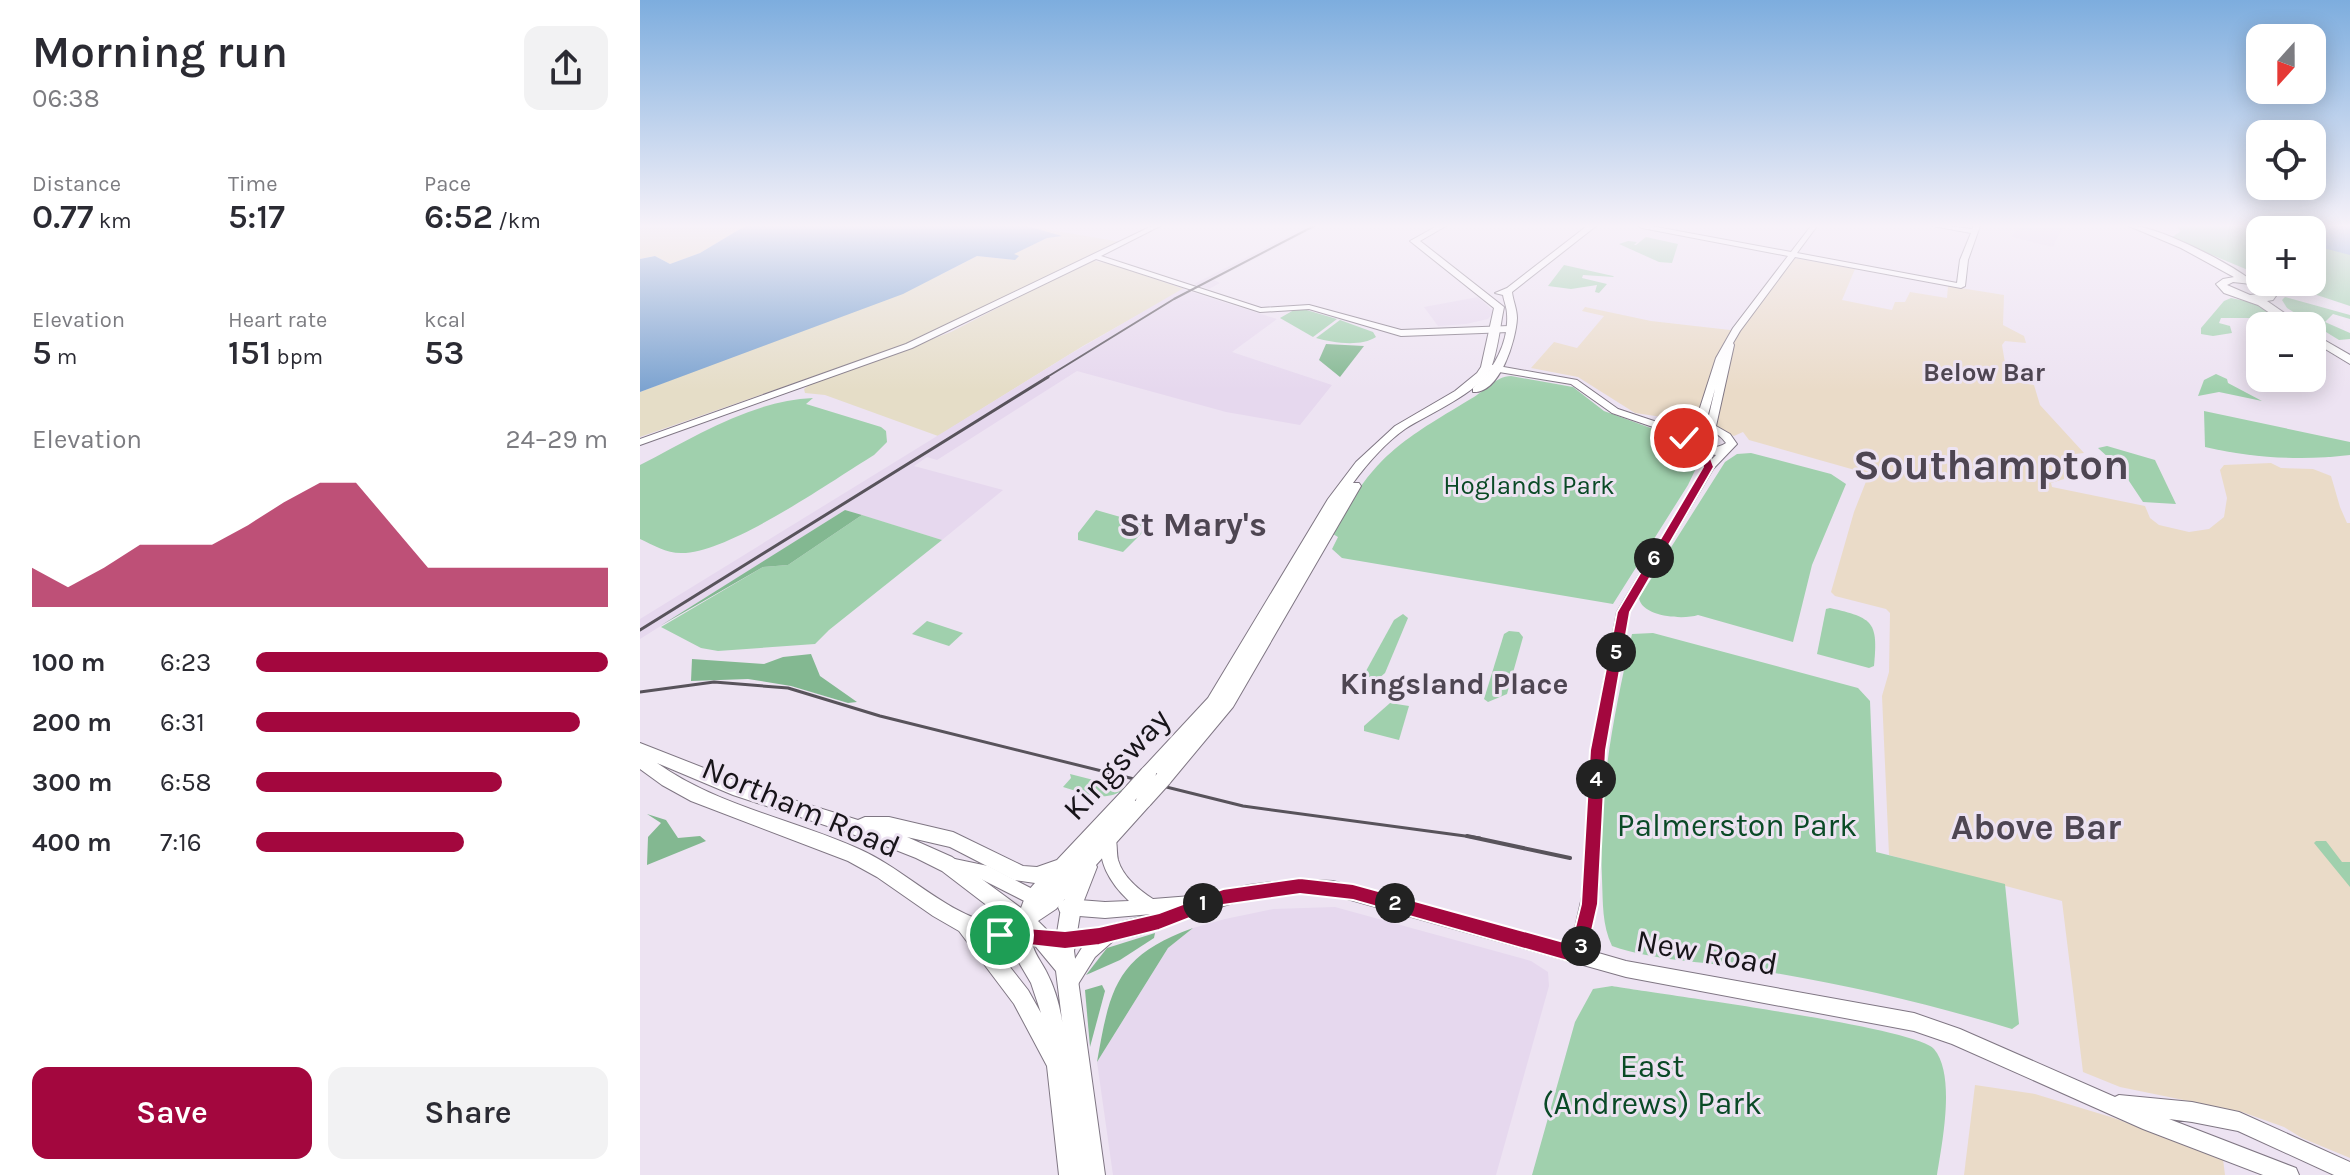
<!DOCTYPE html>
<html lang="en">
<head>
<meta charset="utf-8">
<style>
	:root { --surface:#fff; --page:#f2f2f3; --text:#2b2b33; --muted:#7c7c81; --accent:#a3073e }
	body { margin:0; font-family:Karla,sans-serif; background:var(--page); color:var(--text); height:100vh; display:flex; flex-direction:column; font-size:30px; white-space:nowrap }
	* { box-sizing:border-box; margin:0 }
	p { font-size:26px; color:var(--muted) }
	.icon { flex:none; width:44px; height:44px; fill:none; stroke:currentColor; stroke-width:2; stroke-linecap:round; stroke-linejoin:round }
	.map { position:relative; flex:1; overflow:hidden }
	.drawer { display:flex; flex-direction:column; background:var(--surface); width:640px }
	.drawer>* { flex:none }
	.needle { width:52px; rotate:201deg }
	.controls { position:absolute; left:1606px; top:24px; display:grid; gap:16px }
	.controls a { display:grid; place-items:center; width:80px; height:80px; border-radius:16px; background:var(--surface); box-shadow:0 4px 20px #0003; font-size:40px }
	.pin { position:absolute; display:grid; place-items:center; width:68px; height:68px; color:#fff; margin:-34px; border:4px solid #fff; border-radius:50%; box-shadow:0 2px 8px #0007 }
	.km { position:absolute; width:40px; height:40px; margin:-20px; border-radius:50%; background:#222; color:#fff; font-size:22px; line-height:40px; text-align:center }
	.round { display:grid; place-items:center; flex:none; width:84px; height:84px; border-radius:16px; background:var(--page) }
	.headline { display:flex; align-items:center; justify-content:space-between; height:136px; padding:0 32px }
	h1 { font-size:44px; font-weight:600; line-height:60px }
	.figures { display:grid; grid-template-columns:repeat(3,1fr); gap:12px; height:136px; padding:8px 32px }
	.figures div { display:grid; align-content:center }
	.figures b { font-size:34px; font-weight:600 }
	.figures small { font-size:22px; font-weight:400 }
	.figures p { font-size:22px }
	.chart { height:224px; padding:16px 32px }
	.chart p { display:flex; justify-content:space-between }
	.chart svg { width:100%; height:144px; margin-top:8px; fill:var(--accent); opacity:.7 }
	.primary-button { display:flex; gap:16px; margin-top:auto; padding:16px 32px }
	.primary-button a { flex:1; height:92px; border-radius:16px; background:var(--accent); color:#fff; font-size:32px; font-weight:600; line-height:92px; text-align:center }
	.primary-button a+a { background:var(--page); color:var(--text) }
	ul { padding:0 32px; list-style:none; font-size:26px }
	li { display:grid; grid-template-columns:128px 96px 1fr; align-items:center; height:60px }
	li i { height:20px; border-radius:10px; background:var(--accent) }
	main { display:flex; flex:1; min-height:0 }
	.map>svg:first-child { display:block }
	.commercial { fill:#eadbc8 }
	.industrial { fill:#e5ddc7 }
	.built { fill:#e6d8ee }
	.green { fill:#a0d0ad }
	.forest { fill:#83b891 }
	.water { fill:#7ca3d0 }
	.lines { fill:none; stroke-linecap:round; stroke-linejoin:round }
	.secondary-casing { stroke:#7f7683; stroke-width:2 }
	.primary-casing { stroke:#7f7683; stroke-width:2 }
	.highway-casing { stroke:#7f7683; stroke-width:2 }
	.secondary { fill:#fff; fill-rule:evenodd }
	.primary { fill:#fff; fill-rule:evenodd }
	.highway { fill:#fff; fill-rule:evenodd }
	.rail-far2 { stroke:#58535b; stroke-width:2 }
	.rail-far1 { stroke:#58535b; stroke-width:3 }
	.rail { stroke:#58535b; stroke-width:4 }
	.primary-bridge-casing { stroke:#7f7683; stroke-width:18; stroke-linecap:butt }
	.primary-bridge { stroke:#fff; stroke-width:16 }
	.route { fill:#a3073e; stroke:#fff; stroke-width:2 }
	.labels { text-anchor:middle; stroke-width:6; stroke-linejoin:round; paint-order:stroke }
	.far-quarter-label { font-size:26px; font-weight:bold; fill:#4e4652; stroke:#ede3f2 }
	.park-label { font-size:26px; fill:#0a4a26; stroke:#ede3f2 }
	.quarter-label { font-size:30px; font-weight:bold; fill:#4e4652; stroke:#ede3f2 }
	.near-street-label { font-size:32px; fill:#171419; stroke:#ede3f2 }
	.near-park-label { font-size:32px; fill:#0a4a26; stroke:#ede3f2 }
	.district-label { font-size:34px; font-weight:bold; fill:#4e4652; stroke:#ede3f2 }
	.near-quarter-label { font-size:36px; font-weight:bold; fill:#4e4652; stroke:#ede3f2 }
	.town-label { font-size:42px; font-weight:bold; fill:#4e4652; stroke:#ede3f2 }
</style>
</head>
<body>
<main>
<section class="drawer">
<div class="headline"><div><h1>Morning run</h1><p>06:38</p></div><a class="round"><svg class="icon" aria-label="share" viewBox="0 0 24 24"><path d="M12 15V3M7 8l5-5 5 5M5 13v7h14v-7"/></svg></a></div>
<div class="figures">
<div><p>Distance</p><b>0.77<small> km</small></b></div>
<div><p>Time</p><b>5:17</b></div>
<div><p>Pace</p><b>6:52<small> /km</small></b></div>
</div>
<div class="figures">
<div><p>Elevation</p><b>5<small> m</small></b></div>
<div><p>Heart rate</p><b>151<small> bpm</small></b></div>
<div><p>kcal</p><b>53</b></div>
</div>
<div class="chart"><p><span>Elevation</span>24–29 m</p>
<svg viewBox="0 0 160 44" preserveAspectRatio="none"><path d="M0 44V32L10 38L20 32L30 25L40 25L50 25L60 19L70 12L80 6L90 6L100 19L110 32L120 32L130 32L140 32L150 32L160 32V44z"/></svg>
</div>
<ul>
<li><b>100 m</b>6:23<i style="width:100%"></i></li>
<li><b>200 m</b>6:31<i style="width:92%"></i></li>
<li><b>300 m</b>6:58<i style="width:70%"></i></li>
<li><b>400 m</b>7:16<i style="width:59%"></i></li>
</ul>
<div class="primary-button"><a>Save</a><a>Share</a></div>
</section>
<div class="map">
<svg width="1710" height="1175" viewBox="0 0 1710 1175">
	<rect width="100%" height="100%" fill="#ede3f2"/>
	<g class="commercial">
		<path d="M1154,258L1215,269L1202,300L1252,310L1255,302H1265L1270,292L1307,298L1308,286L1364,295L1363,325L1384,336L1386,343L1365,341L1362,345L1368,381L1394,385L1400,405L1444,453L1425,455L1424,479L1411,483L1412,487L1505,506L1510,518L1519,525L1549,532L1569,529L1584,517L1587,498L1580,470L1584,465L1631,463L1641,468L1673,469L1691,476L1700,507L1707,523H1710V1158L1662,1138L1644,1127L1602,1112L1480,1087L1443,1072L1422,901L1249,855L1242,696L1249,672L1250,613L1246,609L1195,596L1191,592L1214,512L1229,474L1109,440L1103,432L1094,436L1063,423L995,413L938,377L891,368L914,342L937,348L964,316L942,311L945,307L1011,321L1099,331Z"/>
		<path d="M1335,1085L1395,1094L1474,1118L1583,1159L1585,1175H1324Z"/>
	</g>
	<g class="industrial">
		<path d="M0,226H105L60,253L30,264L15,256L0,259Z"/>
		<path d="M387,226L481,242L266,344L0,437V392L302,274L337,256L375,260L372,254L407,238L420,236Z"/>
		<path d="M451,260L493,269L491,271L544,289L443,346L298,436L185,395L165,393L164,389L169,385L311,332Z"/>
	</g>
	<g class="built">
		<path d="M668,226H679L574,280L580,283L569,289L554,284Z"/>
		<path d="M1378,226H1427L1419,234L1413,247L1372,237Z"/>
		<path d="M542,289L637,319L592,352L692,385L660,425L586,412L437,371L297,460L287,457L274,466L363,490L302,540L205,510L0,639V619L427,356Z"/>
		<path d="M838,297L854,312L848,319L826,324L798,326L784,307Z"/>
		<path d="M695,907L891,961L908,972L909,986L856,1175H473L457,1062L528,948L553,928L585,919L633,909Z"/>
	</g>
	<g class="green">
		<path d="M1536,226H1655L1620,230V275L1531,238L1541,231Z"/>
		<path d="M1672,233L1710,246V306L1638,282H1672Z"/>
		<path d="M1006,237L1038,244L1032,263L1019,262L979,244L988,241L997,242L994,245H996Z"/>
		<path d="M924,265L973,276L974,277L943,275L942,278L967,284L959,293L955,292L957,285L931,289L908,286Z"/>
		<path d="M1645,297L1710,315V319L1693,314L1685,322L1710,333V339L1699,340L1647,308L1642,300Z"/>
		<path d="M1591,298L1615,303L1649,326L1610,318H1581L1579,323L1590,326L1592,333L1573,336L1561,334V328L1584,301Z"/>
		<path d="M663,309L697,319L673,337L640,318L654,310Z"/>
		<path d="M700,320L733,332L736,337C721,347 693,343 676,338Z"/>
		<path d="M1576,374L1587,379L1588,383L1622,401L1579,392L1558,396L1564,380Z"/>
		<path d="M871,376L933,387L964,411L1019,431L1061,458L1048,485L973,604L702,558L692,549L698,537L693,534C733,455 761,441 834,397C847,389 855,377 871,376Z"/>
		<path d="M173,398L166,404L241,427L246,431L247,442L234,455C190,482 88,554 41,553C26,553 13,545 0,539V465C55,437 110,401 173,398Z"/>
		<path d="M1564,411L1710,442V455C1662,461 1613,458 1565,447Z"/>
		<path d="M1467,446L1515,460L1536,504L1503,502L1481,469L1458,448Z"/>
		<path d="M1111,453L1191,474L1206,484L1172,565L1153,642L1058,615C1043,620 1002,617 999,598L1085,462L1097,454Z"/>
		<path d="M456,510L484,518L483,526L497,522L510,525L483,552L438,540V533Z"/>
		<path d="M222,515L302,540L189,630L175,644L78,651L61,648L21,627L123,567L148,565Z"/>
		<path d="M1190,608C1234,618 1238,622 1234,666L1229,668L1177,654L1186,609Z"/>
		<path d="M763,614L768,618L745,673L738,679L728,677L726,671L754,620Z"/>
		<path d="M287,621L323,633L309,646L272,634Z"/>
		<path d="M869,631L879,632L883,637L867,694L848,702L844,699L864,634Z"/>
		<path d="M1013,633L1218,688L1230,701L1236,852L1365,884L1379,1024L1372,1029C1283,1002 1195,982 1104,968C1059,961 1016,961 972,946C962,925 963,903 962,879C958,793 973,718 992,634Z"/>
		<path d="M750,703L769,706L759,740L724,731V726Z"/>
		<path d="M430,774L485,788C467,804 444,793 423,787L431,778Z"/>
		<path d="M1676,841H1686L1702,862H1710V887L1674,843Z"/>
		<path d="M972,986C1017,994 1276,1027 1294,1049C1316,1075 1302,1143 1297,1175H892L935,1022L953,989Z"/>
	</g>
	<g class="forest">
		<path d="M686,344L724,346L700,377L679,360Z"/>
		<path d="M205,510L222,515L148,565L123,567L20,626Z"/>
		<path d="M171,654L180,676L217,702L208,703L151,686L108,679L51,681L52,659L124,664L143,657Z"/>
		<path d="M7,814L26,820L38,838L60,836L66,841L7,865L8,837L21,823Z"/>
		<path d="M553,928L528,948L457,1062C470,988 476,956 553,928Z"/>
		<path d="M515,933L514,938L480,960L446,975L467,948Z"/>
		<path d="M462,985L465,991L450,1047L445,990Z"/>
	</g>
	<g class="water">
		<path d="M105,226H387L422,236L407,238L374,254L379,256L375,260L337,256L263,294L0,392V259L15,256L30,264L60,253Z"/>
		<path d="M1600,226H1710V255L1672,245V230L1620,231Z"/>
	</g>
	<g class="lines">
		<defs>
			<g id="secondary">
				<path d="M512,226H520L461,256L621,308L669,305L761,330L869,326L873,329L869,332L761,336L669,309L620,312L456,259L272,348L0,445V439L266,344Z"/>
				<path d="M999,226H1011L1151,252L1171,226H1177L1157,253L1317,283L1320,260L1331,233L1293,226H1307L1332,229L1334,226H1340L1328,260L1325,286L1321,288L1155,257L1100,331L1093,343L1094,345L1076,426L1090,434L1097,444L1073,469L989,612L965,750L958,897L948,950L986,961L1274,1013L1320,1029L1475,1097L1479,1095L1552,1102L1599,1112L1710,1162V1175H1694L1598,1131L1552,1122L1529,1119L1656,1168L1659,1175H1623L1503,1129L1312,1044L1274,1031L986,977L693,895L660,893L610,898L563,912L502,934L473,941L455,957L435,989L429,992L423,989L420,983L443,946L422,948L416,946L414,940L416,934L459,928L512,914L465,918L426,915L420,912L418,907L420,902L426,899L465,902L489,901C471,884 454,859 464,834L469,832L474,834C478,843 476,851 478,860C483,877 499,890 513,899L551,896L557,899C601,883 646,878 693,881L931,946L942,897L951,750L977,612L1064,467L1076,455L1059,452L1016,428L972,413L931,384L847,370L843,367L847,364L937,380L978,409L1020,423L1053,422L1057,417L1076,358L1093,328L1148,256L1002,228ZM1075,389L1067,424L1063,423L1067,418ZM1031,429C1051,428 1074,425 1086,443C1067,455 1049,438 1031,429Z"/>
				<path d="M310,858L348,866L406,896L408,901L406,906L400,909L394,906L339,878L304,870L302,865L304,860Z"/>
			</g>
			<g id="primary">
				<path d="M797,226H806L780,241L864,307C860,326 858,350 851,368C839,393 788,414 765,429C745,443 727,464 713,483H719L721,486L593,707L529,784L523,786L517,784L515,778L508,781L502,779L499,774L502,769L568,698L688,499L716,462L755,426L815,391L837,373L841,367L854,308L770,241Z"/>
				<path d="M947,226H956L872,292C873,301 877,309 877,318C876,340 860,394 833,392V388C854,370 869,342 867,314C867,308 864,301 863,295L855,293L867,288Z"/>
				<path d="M1489,226C1515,224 1589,263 1611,280L1603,282L1541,248Z"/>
				<path d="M0,743L115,788L218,820L225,817H249L313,832L383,866L397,867L417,860L483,790L489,788L495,790L498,795L504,793L510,795L513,800L510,805L456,865L457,867L441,908L434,951L465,1175H419L407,1066L374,1004L319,931L293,916L237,877L208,861L51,801L22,785L0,769ZM17,763L93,795L233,841L276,858L302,871L366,920L358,925C306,915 267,870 219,849C152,819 78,806 17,763ZM267,837L310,847L374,880L395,883L387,892L381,908L312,857ZM425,899L421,908L416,939L398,921L416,909ZM371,939L374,954L391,983L401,1013L388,990L351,943L360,944ZM392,942L416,971L423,1028C421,1009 415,988 406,971C401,961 394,954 392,942Z"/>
			</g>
			<g id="highway">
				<path d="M1600,276C1616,278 1627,282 1638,293L1633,300L1627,301L1663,326H1649L1618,305L1584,293L1576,284L1583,279ZM1593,282L1611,284L1627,293L1610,295L1587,285Z"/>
				<path d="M1672,333L1710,355V364L1672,341Z"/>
			</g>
		</defs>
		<use href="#secondary" class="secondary-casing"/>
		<use href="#primary" class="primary-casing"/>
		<use href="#highway" class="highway-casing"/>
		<use href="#secondary" class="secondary"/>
		<use href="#primary" class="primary"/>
		<use href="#highway" class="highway"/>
		<path class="rail-far2" d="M404,379L534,299L674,226"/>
		<g class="rail-far1">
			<path d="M0,630L408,377"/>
			<path d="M0,692L74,682L148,688L240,716L603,806L840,838"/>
		</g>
		<path class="rail" d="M827,836L930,858"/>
		<defs>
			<g id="primary-bridge">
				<path d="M489,795L508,774"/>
				<path d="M504,800L523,779"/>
			</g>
		</defs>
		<use href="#primary-bridge" class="primary-bridge-casing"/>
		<use href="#primary-bridge" class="primary-bridge"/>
	</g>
	<linearGradient id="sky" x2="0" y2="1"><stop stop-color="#7dadde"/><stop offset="0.58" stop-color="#f7f2f9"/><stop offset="1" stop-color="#f7f2f9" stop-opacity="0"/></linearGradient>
	<rect width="1710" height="390" fill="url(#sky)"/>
	<path class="route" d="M1044,435L1067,448L1074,467L990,612L966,750L958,904L945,961L938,964L713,900L660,894L583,905L519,930L459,945L425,949L354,941L351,935L354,929L360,926L425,931L459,927L519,913L583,889L660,878L713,884L931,944L941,904L950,750L977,612L1063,467L1058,452L1039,438Z"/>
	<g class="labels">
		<g class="far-quarter-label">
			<text x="1344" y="381">Below Bar</text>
		</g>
		<g class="park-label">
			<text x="889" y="494">Hoglands Park</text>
		</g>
		<g class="quarter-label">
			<text x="814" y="694">Kingsland Place</text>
		</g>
		<g class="near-street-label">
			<text transform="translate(476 764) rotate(-47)" y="11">Kingsway</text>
			<text transform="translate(161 807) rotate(23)" y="11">Northam Road</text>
			<text transform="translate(1067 952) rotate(10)" y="11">New Road</text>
		</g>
		<g class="near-park-label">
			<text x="1097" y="836">Palmerston Park</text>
			<text x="1012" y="1077">East<tspan x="1012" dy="37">(Andrews) Park</tspan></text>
		</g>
		<g class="district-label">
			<text x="553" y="536">St Mary's</text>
		</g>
		<g class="near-quarter-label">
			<text x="1396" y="839">Above Bar</text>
		</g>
		<g class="town-label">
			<text x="1351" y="479">Southampton</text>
		</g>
	</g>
</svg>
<div class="controls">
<a><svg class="needle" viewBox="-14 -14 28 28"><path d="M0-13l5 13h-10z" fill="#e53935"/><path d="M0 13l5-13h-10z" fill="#7c7c81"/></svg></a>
<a><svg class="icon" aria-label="locate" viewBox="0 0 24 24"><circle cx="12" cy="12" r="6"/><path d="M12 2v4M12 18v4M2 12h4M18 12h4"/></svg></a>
<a>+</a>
<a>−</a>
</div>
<div class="pin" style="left:360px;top:935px;background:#1e9e55"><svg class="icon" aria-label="arrive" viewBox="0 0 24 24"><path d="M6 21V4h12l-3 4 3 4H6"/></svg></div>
<div class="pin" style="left:1044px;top:438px;background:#d93025"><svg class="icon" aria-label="check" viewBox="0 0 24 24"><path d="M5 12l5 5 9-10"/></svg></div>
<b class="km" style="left:563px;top:903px">1</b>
<b class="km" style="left:755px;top:903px">2</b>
<b class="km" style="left:941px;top:946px">3</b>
<b class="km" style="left:956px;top:779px">4</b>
<b class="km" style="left:976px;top:652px">5</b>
<b class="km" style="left:1014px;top:558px">6</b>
</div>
</main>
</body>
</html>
